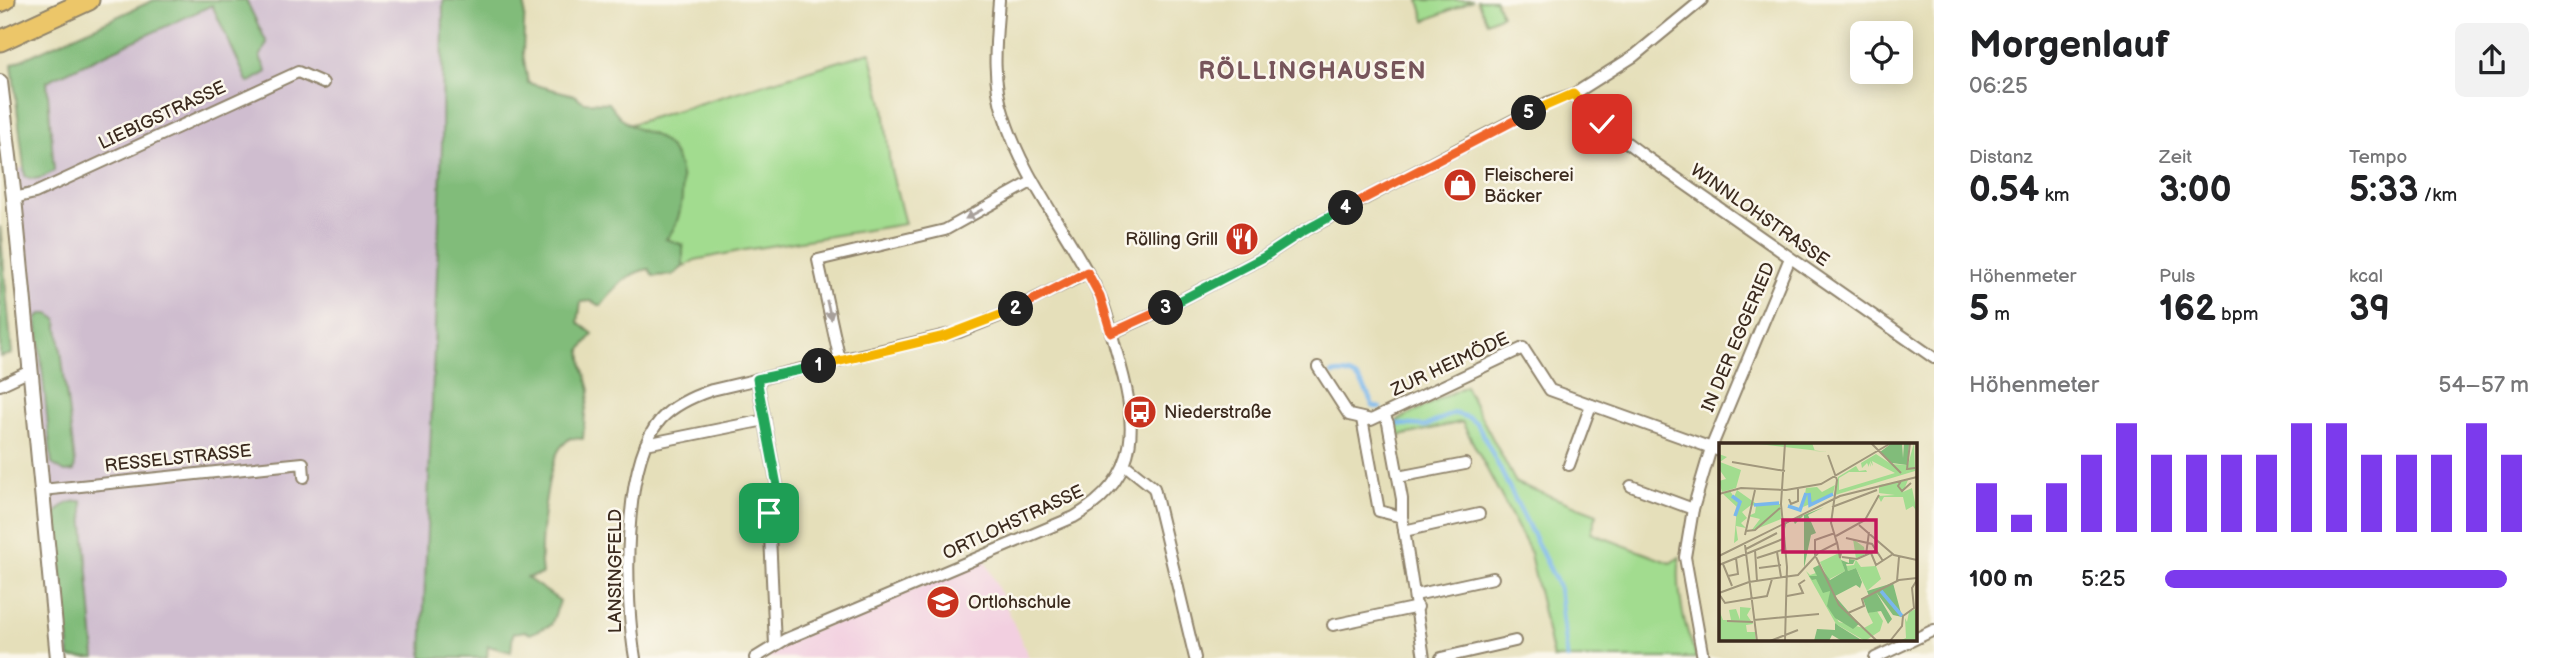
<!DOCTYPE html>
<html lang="de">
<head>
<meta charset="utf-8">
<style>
	:root { --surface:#fff; --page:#f2f2f2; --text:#202124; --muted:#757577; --accent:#7c3aed }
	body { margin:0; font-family:"Balsamiq Sans",sans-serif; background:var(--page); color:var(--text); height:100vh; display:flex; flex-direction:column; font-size:26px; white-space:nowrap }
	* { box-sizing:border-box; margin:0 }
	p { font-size:23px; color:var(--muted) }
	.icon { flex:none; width:38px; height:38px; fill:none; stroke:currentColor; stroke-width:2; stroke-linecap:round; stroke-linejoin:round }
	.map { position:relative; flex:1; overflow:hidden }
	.side { display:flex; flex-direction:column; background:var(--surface); width:630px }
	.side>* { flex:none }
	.tools { position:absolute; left:1850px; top:21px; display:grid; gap:14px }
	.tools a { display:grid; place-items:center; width:63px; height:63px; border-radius:10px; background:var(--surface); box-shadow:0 4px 18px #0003; font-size:35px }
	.pin { position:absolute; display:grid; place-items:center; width:60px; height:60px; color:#fff; margin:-30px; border-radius:14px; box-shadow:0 4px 10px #0006 }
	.km { position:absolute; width:35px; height:35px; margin:-18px; border-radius:50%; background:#222; color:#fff; font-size:19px; line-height:35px; text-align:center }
	.round { display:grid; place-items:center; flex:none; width:74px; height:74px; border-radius:10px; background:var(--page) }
	.overview { display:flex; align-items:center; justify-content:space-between; height:119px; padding:0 35px }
	h1 { font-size:38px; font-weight:700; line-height:52px }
	.figures { display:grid; grid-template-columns:repeat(3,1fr); gap:10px; height:119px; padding:7px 35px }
	.figures div { display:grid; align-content:center }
	.figures b { font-size:35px; font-weight:700 }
	.figures small { font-size:19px; font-weight:400 }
	.figures p { font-size:19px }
	.chart { height:196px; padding:14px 35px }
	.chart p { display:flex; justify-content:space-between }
	.chart svg { width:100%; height:126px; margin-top:7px; stroke:var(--accent); stroke-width:6 }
	ul { padding:0 35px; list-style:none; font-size:23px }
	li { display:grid; grid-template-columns:112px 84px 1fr; align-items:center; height:52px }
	li i { height:18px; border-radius:9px; background:var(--accent) }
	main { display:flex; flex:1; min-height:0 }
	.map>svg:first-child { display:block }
	.built { fill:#f2cfe0 }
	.industrial { fill:#cfbdcf }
	.green { fill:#a2dc8f; stroke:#6e8356; stroke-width:2 }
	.forest { fill:#81bc7a; stroke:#5e734c; stroke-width:2 }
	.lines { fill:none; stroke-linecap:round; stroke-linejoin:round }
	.stream { stroke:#79b7ec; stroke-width:4.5 }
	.minor-casing { stroke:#90846c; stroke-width:14 }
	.tertiary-casing { stroke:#90846c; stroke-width:18 }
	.motorway-casing { stroke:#90846c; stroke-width:23 }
	.minor { stroke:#fff; stroke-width:10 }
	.tertiary { stroke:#fff; stroke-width:14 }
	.motorway { stroke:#ecc669; stroke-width:19 }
	.oneway { fill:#a79f9a }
	.split-1-casing { stroke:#fff; stroke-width:14 }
	.split-2-casing { stroke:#fff; stroke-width:14 }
	.split-3-casing { stroke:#fff; stroke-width:14 }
	.split-4-casing { stroke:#fff; stroke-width:14 }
	.split-5-casing { stroke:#fff; stroke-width:14 }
	.split-6-casing { stroke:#fff; stroke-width:14 }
	.split-1 { stroke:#22a559; stroke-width:9 }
	.split-2 { stroke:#f5b400; stroke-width:9 }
	.split-3 { stroke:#f0652b; stroke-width:9 }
	.split-4 { stroke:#22a559; stroke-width:9 }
	.split-5 { stroke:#f0652b; stroke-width:9 }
	.split-6 { stroke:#f5b400; stroke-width:9 }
	.labels { text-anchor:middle; stroke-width:5; stroke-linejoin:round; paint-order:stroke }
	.street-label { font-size:18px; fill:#3b2a1e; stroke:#fbf7ec }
	.poi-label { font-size:18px; fill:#3b2a1e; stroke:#fbf7ec; text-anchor:start }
	.district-label { font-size:24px; font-weight:bold; letter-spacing:2px; fill:#77555b; stroke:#fbf7ec }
	.inset-river { fill:none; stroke:#79b7ec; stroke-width:3.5 }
	.inset-road { fill:none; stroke:#a1977c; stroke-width:2 }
	.view { fill:#c2185b; fill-opacity:0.15; stroke:#c2185b; stroke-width:3.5 }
	.inset-edge { fill:none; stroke:#3b2a1e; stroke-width:3.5 }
</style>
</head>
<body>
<main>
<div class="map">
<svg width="1934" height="658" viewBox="0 0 1934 658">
	<rect width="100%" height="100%" fill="#fbf7ec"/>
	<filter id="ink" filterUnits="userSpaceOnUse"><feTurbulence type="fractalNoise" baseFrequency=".0143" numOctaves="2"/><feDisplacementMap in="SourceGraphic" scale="14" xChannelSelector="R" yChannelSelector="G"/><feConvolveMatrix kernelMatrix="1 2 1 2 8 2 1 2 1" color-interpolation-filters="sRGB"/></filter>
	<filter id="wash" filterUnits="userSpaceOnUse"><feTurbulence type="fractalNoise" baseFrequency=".00686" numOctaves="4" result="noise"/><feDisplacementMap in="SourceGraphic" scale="28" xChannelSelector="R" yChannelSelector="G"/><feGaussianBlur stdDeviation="1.57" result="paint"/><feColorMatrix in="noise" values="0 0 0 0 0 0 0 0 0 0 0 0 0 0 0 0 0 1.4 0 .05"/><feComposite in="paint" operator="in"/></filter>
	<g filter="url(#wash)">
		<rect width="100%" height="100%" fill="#e5dfba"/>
		<path class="built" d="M985,559L1029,658H759L787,642Z"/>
		<path class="industrial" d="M246,0H443L442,145L422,658H59L12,173L52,152L47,81L213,5L260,57L267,43Z"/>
		<g class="green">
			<path d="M1419,0H1473L1425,21Z"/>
			<path d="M1477,0H1495L1502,15L1487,22Z"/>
			<path d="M870,52L884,107L890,166L905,224L745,250L695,260L683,267V245L665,239L628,125Z"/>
			<path d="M1465,386L1516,483L1597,514L1591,533L1670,563L1680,557C1676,582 1682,618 1691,642C1693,648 1695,652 1697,658H1553L1529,549L1462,422L1396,437L1395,429L1398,420Z"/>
		</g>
		<g class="forest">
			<path d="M154,0H246L267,43L260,57L267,72L248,83L212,5L47,81L54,171C44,177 35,182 25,176L12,64Z"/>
			<path d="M443,0H525L523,54L528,83L574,95L584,102L609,103C614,110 620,118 627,123C641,134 656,131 669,147C688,169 686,219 666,239L683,245V267L673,275L653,276L649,269C625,273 615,289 601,306L591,301L581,302L578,322L593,334L581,350L583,366L590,390L585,414L583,439L570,438C567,441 561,446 559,450C546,471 538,549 542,574L527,578L560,601L551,625L530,634L525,631L513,633L511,652L488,646L487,658H422L442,145Z"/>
			<path d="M0,226L12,354L0,357Z"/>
			<path d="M41,314H49L57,319L75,463L74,471L65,472L52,464L37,319Z"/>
			<path d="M82,501L95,658H70L55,515C62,504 70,501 82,501Z"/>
		</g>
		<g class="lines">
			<g class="stream">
				<path d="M1332,374C1358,369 1364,385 1373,406L1380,408"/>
				<path d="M1395,424L1426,426L1454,413L1469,418L1477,423L1559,587L1567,658"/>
			</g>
		</g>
	</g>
	<g filter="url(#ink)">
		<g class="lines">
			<defs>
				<g id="minor">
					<path d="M1574,94L1594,118L1642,154L1934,358"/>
					<path d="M14,198L35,193L298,72L323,83"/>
					<path d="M1111,333L1156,313L1264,257L1302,232L1481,137L1547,103L1574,94L1634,56L1702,0"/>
					<path d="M840,361L818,260L945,230L1033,181"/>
					<path d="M1318,367L1349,415L1371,420L1523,348L1550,390L1720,451"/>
					<path d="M757,379L781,507L769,513L775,645"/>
					<path d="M0,385L30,371"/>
					<path d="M1384,414L1388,423L1402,499V517L1424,658"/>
					<path d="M1362,419L1379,511L1402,517"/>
					<path d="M646,444L765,420"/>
					<path d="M1124,464L1154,488L1195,658"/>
					<path d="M1569,465L1591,405"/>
					<path d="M1398,477L1465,464"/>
					<path d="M1631,486L1693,509"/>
					<path d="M42,490L303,463L304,477"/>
					<path d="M1404,531L1479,514"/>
					<path d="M1415,595L1493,578"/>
					<path d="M1333,625L1418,607"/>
					<path d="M635,658C625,601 621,463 661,419C675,404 694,396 712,390L959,332L1004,314L1087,273"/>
					<path d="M755,658L786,639L1074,517C1145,476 1137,420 1116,350C1111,332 1107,311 1099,294C1070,234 1024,181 1004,116C991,78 996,40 999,0"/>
					<path d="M1441,658L1515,641"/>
					<path d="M1703,658L1685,557L1693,509L1711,448L1790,258"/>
					<path d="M1875,658L1934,630"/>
				</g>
				<path id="tertiary" d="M0,82L14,198L58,658"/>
				<g id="motorway">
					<path d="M0,2L5,0"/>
					<path d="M0,41L89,0"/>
				</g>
			</defs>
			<use href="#minor" class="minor-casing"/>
			<use href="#tertiary" class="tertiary-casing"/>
			<use href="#motorway" class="motorway-casing"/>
			<use href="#minor" class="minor"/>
			<use href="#tertiary" class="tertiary"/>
			<use href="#motorway" class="motorway"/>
		</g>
		<defs><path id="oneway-solid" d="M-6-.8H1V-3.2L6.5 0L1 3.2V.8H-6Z" transform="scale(1.75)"/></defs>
		<g class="oneway">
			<use href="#oneway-solid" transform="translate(974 214) rotate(151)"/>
			<use href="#oneway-solid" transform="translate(829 310) rotate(77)"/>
		</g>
	</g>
	<g class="lines" filter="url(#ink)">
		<defs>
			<path id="split-1" d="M769,513L781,507L757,379L819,366"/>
			<path id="split-2" d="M819,366L945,336L1016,309"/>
			<path id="split-3" d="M1016,309L1087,272L1100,296L1111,333L1166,308"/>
			<path id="split-4" d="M1166,308L1264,257L1302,232L1346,208"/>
			<path id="split-5" d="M1346,208L1529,113"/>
			<path id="split-6" d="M1529,113L1573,94L1602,124"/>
		</defs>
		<use href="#split-1" class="split-1-casing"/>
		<use href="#split-2" class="split-2-casing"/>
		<use href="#split-3" class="split-3-casing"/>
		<use href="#split-4" class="split-4-casing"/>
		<use href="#split-5" class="split-5-casing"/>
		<use href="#split-6" class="split-6-casing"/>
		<use href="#split-1" class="split-1"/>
		<use href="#split-2" class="split-2"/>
		<use href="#split-3" class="split-3"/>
		<use href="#split-4" class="split-4"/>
		<use href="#split-5" class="split-5"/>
		<use href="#split-6" class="split-6"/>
	</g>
	<defs>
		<symbol id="shop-disc" viewBox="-11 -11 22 22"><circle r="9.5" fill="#c8321e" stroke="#fbf7ec"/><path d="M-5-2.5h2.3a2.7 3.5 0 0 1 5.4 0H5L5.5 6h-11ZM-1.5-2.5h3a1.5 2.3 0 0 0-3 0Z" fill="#fff"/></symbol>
		<symbol id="restaurant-disc" viewBox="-11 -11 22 22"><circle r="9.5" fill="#c8321e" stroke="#fbf7ec"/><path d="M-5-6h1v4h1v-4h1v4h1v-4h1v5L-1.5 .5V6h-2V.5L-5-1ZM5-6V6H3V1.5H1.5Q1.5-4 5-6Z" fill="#fff"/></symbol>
		<symbol id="bus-disc" viewBox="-11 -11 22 22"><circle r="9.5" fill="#c8321e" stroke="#fbf7ec"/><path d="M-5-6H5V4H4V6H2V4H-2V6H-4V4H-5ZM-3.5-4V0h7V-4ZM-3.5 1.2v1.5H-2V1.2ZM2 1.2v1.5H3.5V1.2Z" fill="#fff"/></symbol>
		<symbol id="school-disc" viewBox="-11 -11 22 22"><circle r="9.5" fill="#c8321e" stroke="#fbf7ec"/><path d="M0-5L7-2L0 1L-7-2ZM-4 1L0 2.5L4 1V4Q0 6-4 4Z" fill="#fff"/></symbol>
	</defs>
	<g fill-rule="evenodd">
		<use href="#shop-disc" x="1441" y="166" width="38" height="38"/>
		<use href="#restaurant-disc" x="1223" y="220" width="38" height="38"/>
		<use href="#bus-disc" x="1121" y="393" width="38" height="38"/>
		<use href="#school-disc" x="924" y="583" width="38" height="38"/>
	</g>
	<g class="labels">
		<g class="street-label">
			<text transform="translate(162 115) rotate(-25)" y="6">LIEBIGSTRASSE</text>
			<text transform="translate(1760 215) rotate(35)" y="6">WINNLOHSTRASSE</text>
			<text transform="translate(1738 337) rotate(-67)" y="6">IN DER EGGERIED</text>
			<text transform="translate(1450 364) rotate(-25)" y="6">ZUR HEIMÖDE</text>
			<text transform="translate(178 458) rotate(-6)" y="6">RESSELSTRASSE</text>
			<text transform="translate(1013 522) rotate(-25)" y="6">ORTLOHSTRASSE</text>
			<text transform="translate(615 571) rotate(-90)" y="6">LANSINGFELD</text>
		</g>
		<g class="poi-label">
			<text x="1484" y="181">Fleischerei<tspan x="1484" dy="21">Bäcker</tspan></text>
			<text x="1218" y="245" text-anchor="end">Rölling Grill</text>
			<text x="1164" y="418">Niederstraße</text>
			<text x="968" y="608">Ortlohschule</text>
		</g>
		<g class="district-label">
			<text x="1313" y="79">RÖLLINGHAUSEN</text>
		</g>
	</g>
	<g transform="translate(1719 443)">
		<rect width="198" height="198" fill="#e5dfba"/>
		<path d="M71,0H93L96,8L109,9L39,1ZM195,0L196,28L116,52L119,34L137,23L140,28L147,27L148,29H130L120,35V47L176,30L153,18L154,23L151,18L152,24L150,20V24L148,20L143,25L142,20L157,11L172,21L188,22L187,29ZM0,11L8,14L1,19L22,27L17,45L3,49L0,38L7,36L0,26ZM189,37L184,49L193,45L198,69L194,63L187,67L184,54H165L162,59L159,53L176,52L160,50V42ZM116,42L114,51L84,64L87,45L98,44L103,49ZM18,47L39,62L61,61L62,76L32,88L41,76L29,73L36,70L37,63L32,62L23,69L28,75L22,80L27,85L17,83L19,97L15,100L18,64L4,51L11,48L15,54ZM134,96L145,104L146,111L137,117L142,124L157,123L162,136L148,148L137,125L129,128L127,123L135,122L137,116ZM120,110L126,128L109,137L101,119ZM87,128L91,132L97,130L103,146L111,148L109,164L120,179L145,185L154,180L149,170L158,168L164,178L161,188L146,198L117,181ZM21,164L32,165L28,172L34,181L27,182L28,189H36L37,198H0V167L4,177H12L10,167L17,166L21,177ZM197,166L198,198H180L187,195L186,175L188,179L190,169Z" fill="#a2dc8f"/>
		<path d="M173,0H183L184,15L185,0L190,1L189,18L186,29L188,22L173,20L161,9ZM105,64L89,72L97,90L92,92L85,125V72L76,81L74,77L67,81L66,86L65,80ZM130,116L136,117L134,121H127L129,128L137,125L143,139L141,145L137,142L116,153L140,181L134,186L116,175L108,163L111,148L104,150L97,136L93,137L90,133H98L94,125L100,122L111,137L126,128L122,117L130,120ZM174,140L183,174L174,172L157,149L173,176L169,181L162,168L149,170L144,156L150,153L148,148ZM116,180L120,183L144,198H123L113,192L110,198H95L98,186L116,187Z" fill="#81bc7a"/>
		<path class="inset-river" d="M90,50L91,62L114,51M13,53L21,59L16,73M35,62L60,60M69,63L81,67L87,50M162,148L183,173"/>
		<path class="inset-road" d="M152,0L182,30M191,0L188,26L196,25M13,19L66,28M182,38L179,43L183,48L192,40M0,51L22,45L67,47L102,41L172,0M70,56L72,61L79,58V45M113,64L158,47M140,82L175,112L198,117M27,88L36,87L61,65M116,90L96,97V112L120,162L158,198M26,92L36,47M117,93L146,77L160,52M127,95L153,101L164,118M118,99L121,115L122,110M26,102L38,198M27,106L58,90M36,107L38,138M58,109L62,134M152,110L157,122L174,111M147,112L150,89M0,113L121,53L198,34M123,114L138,116L156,108M38,115L63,107M4,121L13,143M0,122L66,95M40,125L62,122M9,133L19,131L17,115M178,138L180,114M0,150L30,139L79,132L100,109L118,100L112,80L118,37L109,12M0,151L6,160L48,153L53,136M68,153L84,150L80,141L86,137M129,170L145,163L143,156L180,137L198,135M35,177L100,171M8,178L34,179M51,198L79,187M66,198L68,124L62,61L66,0M171,198L183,183L184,173L195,165L193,145L198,137"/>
		<path class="view" d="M64,77H157V109H64Z"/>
		<rect width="198" height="198" class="inset-edge"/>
	</g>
</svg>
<div class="tools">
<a><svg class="icon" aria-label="locate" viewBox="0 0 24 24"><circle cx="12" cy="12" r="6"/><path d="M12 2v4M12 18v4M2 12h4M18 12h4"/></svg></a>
</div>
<div class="pin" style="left:769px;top:513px;background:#1e9e55"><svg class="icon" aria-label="arrive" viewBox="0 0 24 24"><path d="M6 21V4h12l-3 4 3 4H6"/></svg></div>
<div class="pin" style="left:1602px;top:124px;background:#d93025"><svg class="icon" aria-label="check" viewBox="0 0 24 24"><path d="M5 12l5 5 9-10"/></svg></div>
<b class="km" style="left:819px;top:366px">1</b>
<b class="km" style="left:1016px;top:309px">2</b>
<b class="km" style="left:1166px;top:308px">3</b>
<b class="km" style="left:1346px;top:208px">4</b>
<b class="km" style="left:1529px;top:113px">5</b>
</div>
<section class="side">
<div class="overview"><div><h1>Morgenlauf</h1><p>06:25</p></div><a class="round"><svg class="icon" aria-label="share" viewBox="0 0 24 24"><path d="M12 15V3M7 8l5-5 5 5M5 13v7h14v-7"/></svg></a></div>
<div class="figures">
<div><p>Distanz</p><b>0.54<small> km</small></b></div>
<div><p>Zeit</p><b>3:00</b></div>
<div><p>Tempo</p><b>5:33<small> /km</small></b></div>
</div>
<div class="figures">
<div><p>Höhenmeter</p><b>5<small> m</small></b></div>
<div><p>Puls</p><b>162<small> bpm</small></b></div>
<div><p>kcal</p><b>39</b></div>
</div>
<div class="chart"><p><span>Höhenmeter</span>54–57 m</p>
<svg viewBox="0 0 160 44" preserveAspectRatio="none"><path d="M5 44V27M15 44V38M25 44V27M35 44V17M45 44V6M55 44V17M65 44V17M75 44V17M85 44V17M95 44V6M105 44V6M115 44V17M125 44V17M135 44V17M145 44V6M155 44V17"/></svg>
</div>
<ul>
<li><b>100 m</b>5:25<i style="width:94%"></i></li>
</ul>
</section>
</main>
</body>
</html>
